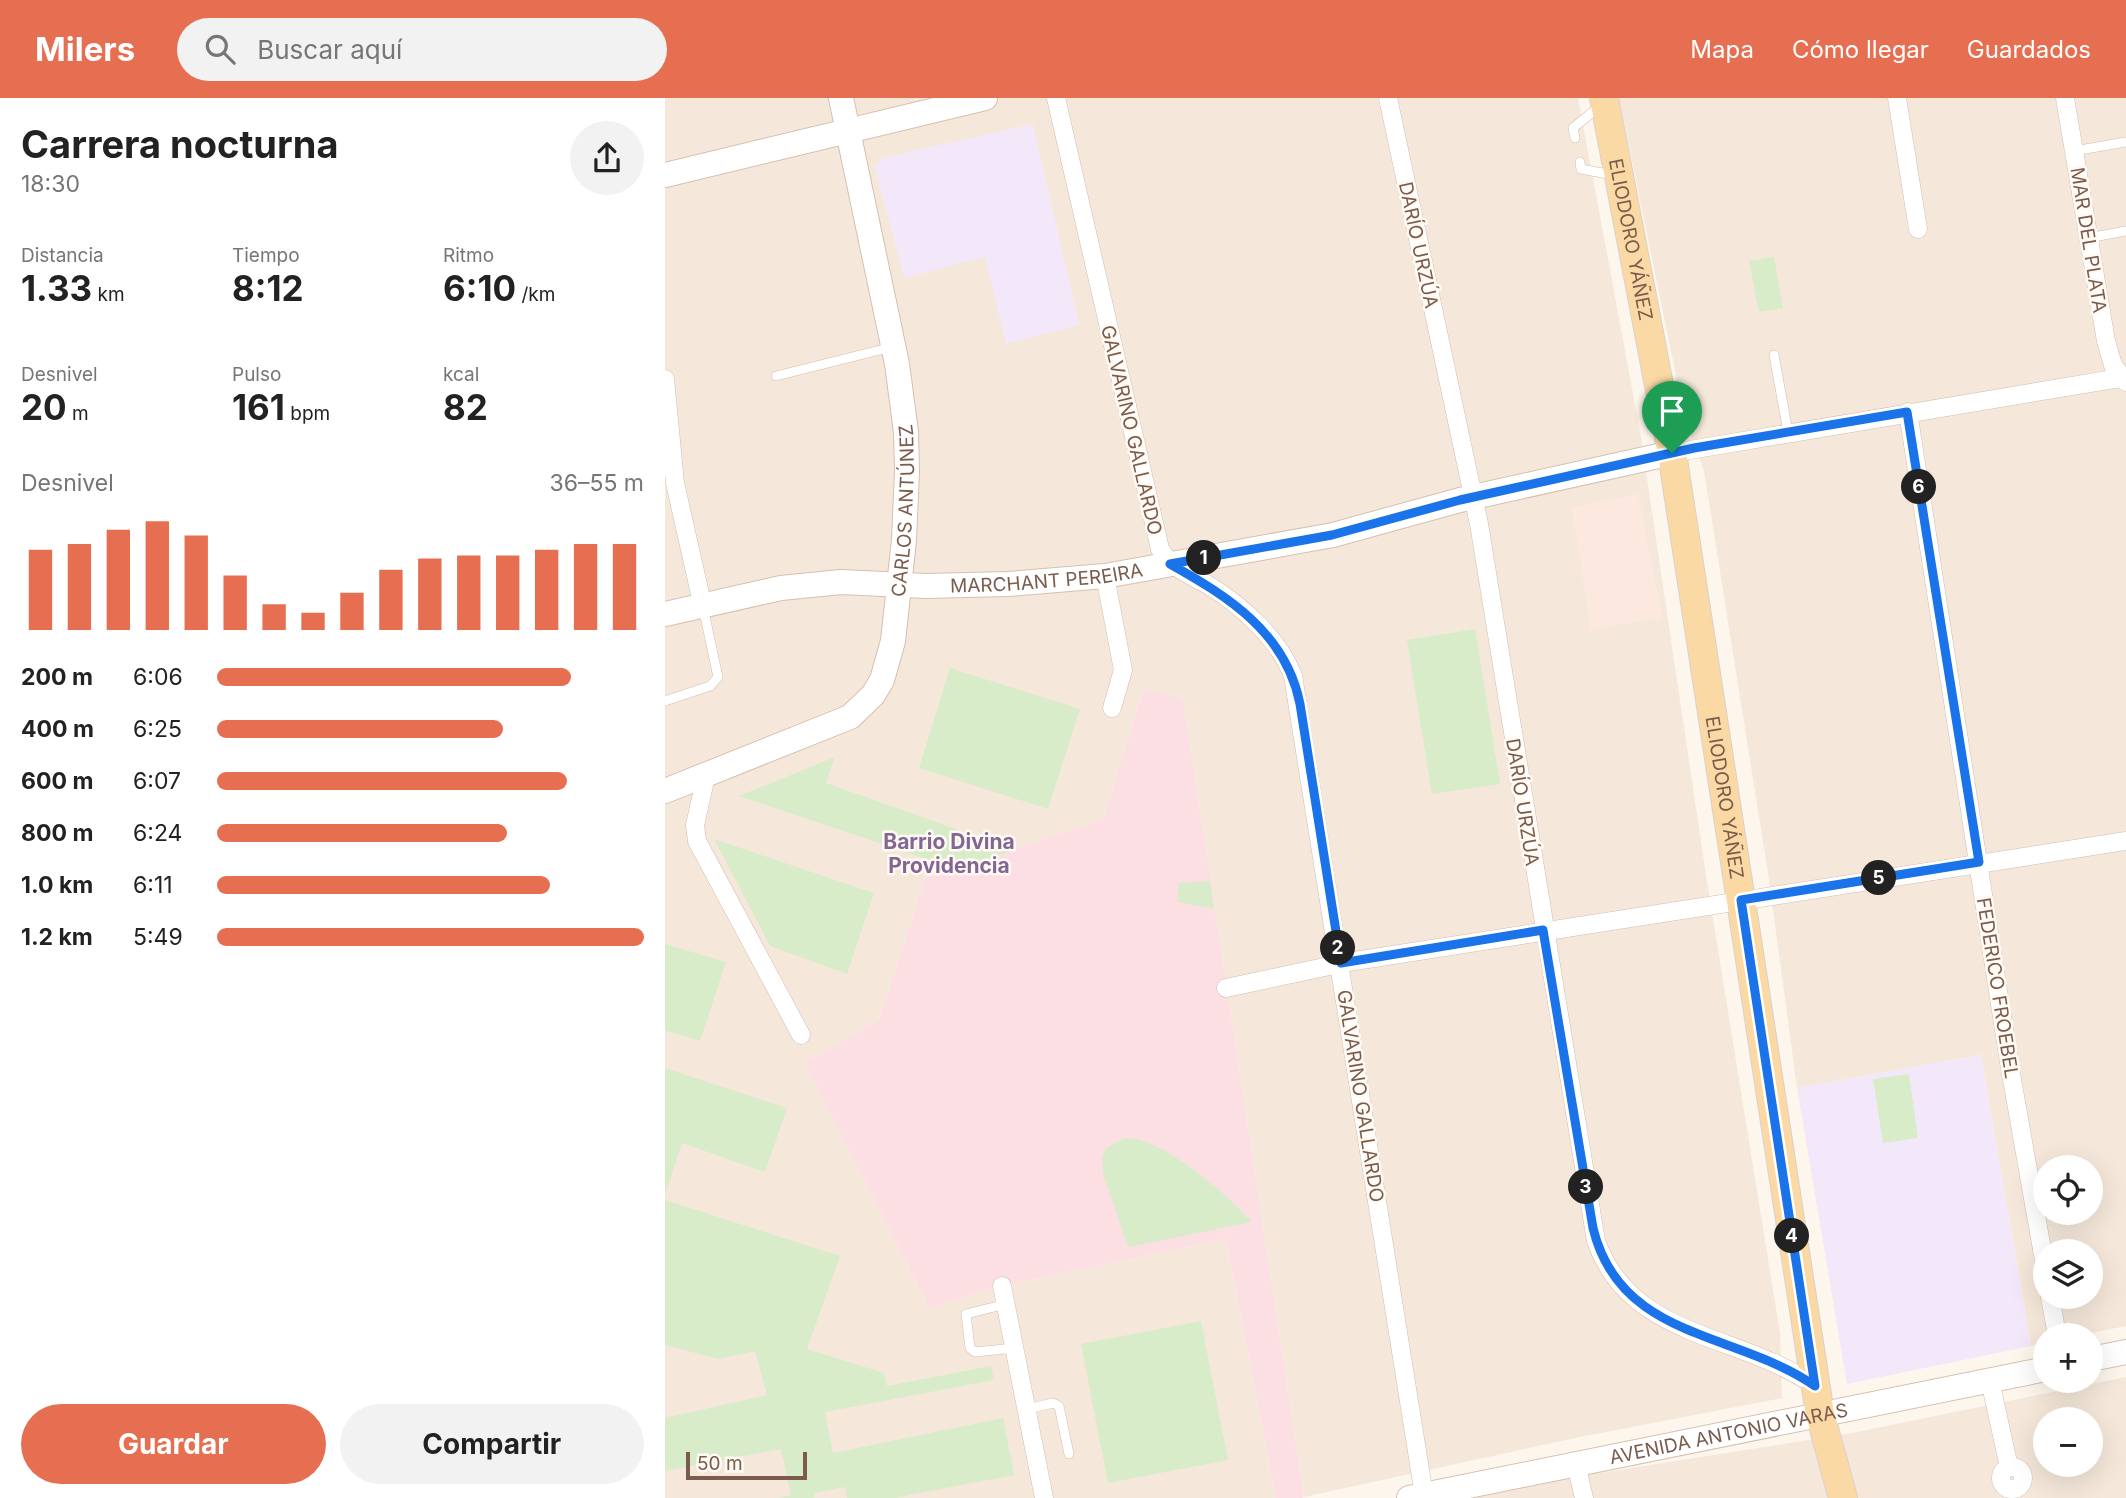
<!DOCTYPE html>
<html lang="es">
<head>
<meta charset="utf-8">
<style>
	:root { --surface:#fff; --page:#f2f2f2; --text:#222; --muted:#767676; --accent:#e76f51 }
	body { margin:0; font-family:Inter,sans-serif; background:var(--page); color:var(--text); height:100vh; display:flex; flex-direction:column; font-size:26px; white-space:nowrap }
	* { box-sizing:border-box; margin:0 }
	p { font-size:23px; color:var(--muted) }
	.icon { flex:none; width:38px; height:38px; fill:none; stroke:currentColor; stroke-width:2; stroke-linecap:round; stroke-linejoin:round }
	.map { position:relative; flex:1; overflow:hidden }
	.details { display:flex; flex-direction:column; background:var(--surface); width:665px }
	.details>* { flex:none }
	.controls { position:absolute; left:1368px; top:1057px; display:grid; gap:14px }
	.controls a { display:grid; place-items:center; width:70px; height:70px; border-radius:50%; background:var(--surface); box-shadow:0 7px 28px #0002; font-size:35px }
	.scale { position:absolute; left:21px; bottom:18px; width:121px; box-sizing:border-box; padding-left:7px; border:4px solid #7a5c4d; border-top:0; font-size:19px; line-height:24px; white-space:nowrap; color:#7a5c4d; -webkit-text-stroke:5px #fffaf3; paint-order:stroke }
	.pin { position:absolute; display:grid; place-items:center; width:60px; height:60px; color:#fff; margin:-72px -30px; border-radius:50% 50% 50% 0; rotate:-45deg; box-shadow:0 0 7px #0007 }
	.pin .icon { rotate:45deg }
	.km { position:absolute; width:35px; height:35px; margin:-18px; border-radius:50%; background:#222; color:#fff; font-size:19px; line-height:35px; text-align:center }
	.round { display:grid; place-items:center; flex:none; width:74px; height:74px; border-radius:37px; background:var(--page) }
	.head { display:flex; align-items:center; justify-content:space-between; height:119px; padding:0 21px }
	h1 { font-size:38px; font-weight:700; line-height:52px }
	.stats { display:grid; grid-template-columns:repeat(3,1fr); gap:10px; height:119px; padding:7px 21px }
	.stats div { display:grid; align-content:center }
	.stats b { font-size:35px; font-weight:700 }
	.stats small { font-size:19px; font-weight:400 }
	.stats p { font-size:19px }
	.chart { height:196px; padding:14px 21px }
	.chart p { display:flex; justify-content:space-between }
	.chart svg { width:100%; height:126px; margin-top:7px; stroke:var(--accent); stroke-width:6 }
	.action { display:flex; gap:14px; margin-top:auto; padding:14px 21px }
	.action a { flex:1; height:80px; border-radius:42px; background:var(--accent); color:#fff; font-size:28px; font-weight:700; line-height:80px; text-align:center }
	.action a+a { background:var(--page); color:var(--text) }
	ul { padding:0 21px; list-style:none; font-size:23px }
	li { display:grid; grid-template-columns:112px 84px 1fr; align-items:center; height:52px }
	li i { height:18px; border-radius:9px; background:var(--accent) }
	header { display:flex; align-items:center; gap:42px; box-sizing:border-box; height:98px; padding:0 35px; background:var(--accent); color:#fff }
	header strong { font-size:33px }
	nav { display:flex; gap:38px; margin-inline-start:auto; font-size:24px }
	.search { width:490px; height:63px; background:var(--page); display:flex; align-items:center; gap:18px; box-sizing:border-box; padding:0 24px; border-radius:38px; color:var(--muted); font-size:26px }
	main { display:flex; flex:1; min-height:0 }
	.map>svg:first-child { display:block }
	.residential { fill:#f5e8da; fill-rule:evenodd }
	.commercial { fill:#fde8e0 }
	.education { fill:#f3e8fa }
	.medical { fill:#fbdfe3 }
	.green { fill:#d8ecc9 }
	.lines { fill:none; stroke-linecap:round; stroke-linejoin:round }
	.lane-casing { stroke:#d1beb0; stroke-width:10 }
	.street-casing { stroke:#d1beb0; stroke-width:19 }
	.secondary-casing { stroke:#d6c0b0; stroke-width:26 }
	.primary-casing { stroke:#dad1cd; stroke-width:30 }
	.lane { stroke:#fff; stroke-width:9 }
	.street { stroke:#fff; stroke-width:18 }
	.secondary { stroke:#fff; stroke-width:24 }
	.primary { stroke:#fbd9a5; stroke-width:28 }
	.route-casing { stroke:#fff; stroke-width:14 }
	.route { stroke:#1a73e8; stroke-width:9 }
	.labels { text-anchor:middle; stroke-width:5; stroke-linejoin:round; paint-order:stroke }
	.street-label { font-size:19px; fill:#7a5c4d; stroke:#fffaf3 }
	.neighbourhood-label { font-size:21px; font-weight:bold; fill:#846695; stroke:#fffaf3 }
</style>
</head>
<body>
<header>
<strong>Milers</strong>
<div class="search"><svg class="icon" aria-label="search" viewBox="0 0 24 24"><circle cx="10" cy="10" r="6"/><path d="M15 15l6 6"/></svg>Buscar aquí</div>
<nav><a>Mapa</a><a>Cómo llegar</a><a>Guardados</a></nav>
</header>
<main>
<section class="details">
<div class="head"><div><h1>Carrera nocturna</h1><p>18:30</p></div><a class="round"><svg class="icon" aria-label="share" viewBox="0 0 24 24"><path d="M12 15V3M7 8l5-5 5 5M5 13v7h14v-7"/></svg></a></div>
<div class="stats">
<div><p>Distancia</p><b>1.33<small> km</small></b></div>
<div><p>Tiempo</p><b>8:12</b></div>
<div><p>Ritmo</p><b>6:10<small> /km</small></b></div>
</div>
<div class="stats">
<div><p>Desnivel</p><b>20<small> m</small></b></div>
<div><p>Pulso</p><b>161<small> bpm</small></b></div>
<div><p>kcal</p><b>82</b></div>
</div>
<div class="chart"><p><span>Desnivel</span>36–55 m</p>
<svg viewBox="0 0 160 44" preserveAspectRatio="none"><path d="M5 44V16M15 44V14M25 44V9M35 44V6M45 44V11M55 44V25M65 44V35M75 44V38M85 44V31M95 44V23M105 44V19M115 44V18M125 44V18M135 44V16M145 44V14M155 44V14"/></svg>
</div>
<ul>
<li><b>200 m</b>6:06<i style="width:83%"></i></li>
<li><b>400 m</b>6:25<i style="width:67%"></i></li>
<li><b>600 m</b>6:07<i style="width:82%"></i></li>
<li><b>800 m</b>6:24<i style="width:68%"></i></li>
<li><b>1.0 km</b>6:11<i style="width:78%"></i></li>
<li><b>1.2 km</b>5:49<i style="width:100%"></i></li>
</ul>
<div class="action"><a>Guardar</a><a>Compartir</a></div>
</section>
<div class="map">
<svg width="1461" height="1400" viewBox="0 0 1461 1400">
	<rect width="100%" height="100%" fill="#fdf6ec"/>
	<g class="residential">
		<path d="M0,0H913L975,333L1041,777L1115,1235L1117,1300L910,1340L639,1399L518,602L479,590L438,721L260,780L214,922L142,963V970L265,1211L323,1191L561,1141L611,1400H0Z"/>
		<path d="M954,0H1461V1228L1417,1237H1381V1245L1366,1248L1316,957L1132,990L1103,775L1039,373L1020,321ZM1381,1069H1426V1115H1381ZM1381,1153H1426V1199H1381Z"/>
		<path d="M1461,1279V1400H803L890,1382L1187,1335ZM1381,1321H1426V1367H1381Z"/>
	</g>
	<path class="commercial" d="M973,396L997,520L926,531L907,409Z"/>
	<g class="education">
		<path d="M368,26L414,227L341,246L320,159L239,180L210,69L217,60Z"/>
		<path d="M1316,957L1366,1248L1182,1286L1132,990Z"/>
	</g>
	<path class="medical" d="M479,590L518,601L639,1399L636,1400H611L561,1141L323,1191L265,1211L142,970V963L214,922L260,780L438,721Z"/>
	<g class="green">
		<path d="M1109,159L1118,210L1094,214L1084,163Z"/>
		<path d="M810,531L835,686L767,696L742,542Z"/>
		<path d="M285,570L415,611L383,711L254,670Z"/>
		<path d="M170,659L161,685L350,752L291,771L74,698Z"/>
		<path d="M49,741L209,795L182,876L105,848Z"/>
		<path d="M545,783L549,811L513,804V785Z"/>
		<path d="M0,846L61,864L35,943L0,932Z"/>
		<path d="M0,970L122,1010L100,1074L17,1045L0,1097Z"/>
		<path d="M1244,976L1253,1040L1218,1045L1208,981Z"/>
		<path d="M460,1040C499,1040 562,1097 587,1124L463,1149L438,1076L437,1059L441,1050Z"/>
		<path d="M0,1102L175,1158L142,1251L219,1275L222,1288L326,1268L329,1282L160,1314L168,1355L338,1320L349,1377L229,1400H182L180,1389L149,1395V1400H114L126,1397L116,1351L0,1373V1320L102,1297L90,1253L53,1261L0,1247Z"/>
		<path d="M536,1223L563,1362L443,1385L416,1246Z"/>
	</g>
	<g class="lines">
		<defs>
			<g id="lane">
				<path d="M910,40L908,30L935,8"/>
				<path d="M1409,53L1461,44"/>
				<path d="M915,64L916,71L948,77"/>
				<path d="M1423,140L1461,133"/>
				<path d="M1109,257L1123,334"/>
				<path d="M111,278L227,249"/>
				<path d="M0,603L45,588L53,579L38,509"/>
				<path d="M341,1206L301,1216L305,1250L310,1254L350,1250"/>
				<path d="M362,1311L388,1305L394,1308L404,1356"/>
			</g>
			<g id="street">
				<path d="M391,0L495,451C506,470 524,476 543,487C576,507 614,541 628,578L759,1397"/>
				<path d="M723,0L814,426L931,1143C966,1242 1076,1235 1150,1288"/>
				<path d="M1232,0L1253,131"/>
				<path d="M1400,0L1441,243L1448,267L1461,284"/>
				<path d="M0,281L10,385L38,509"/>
				<path d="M1243,314L1345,970L1381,1174"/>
				<path d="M1007,355L1461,279"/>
				<path d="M440,478L458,572L447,610"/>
				<path d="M41,678L30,727L32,743L136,937"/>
				<path d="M561,890L683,864L1461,743"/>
				<path d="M337,1188L379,1400"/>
				<path d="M1385,1199L1392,1237"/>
				<path d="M1325,1283L1344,1369"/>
				<path d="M911,1366L919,1400"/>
				<circle cx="1347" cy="1380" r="11"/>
			</g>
			<g id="secondary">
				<path d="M0,77L320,0"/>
				<path id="s1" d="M0,516L116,490L176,484L261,488L343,486L440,478L668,437L795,402L1007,355"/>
				<path id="s2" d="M0,693L185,619L208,597L217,582L228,543L239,442L242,373L241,334L232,266L176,0"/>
				<path d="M1426,1261L1461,1254"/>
				<path id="s3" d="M744,1400L1381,1271"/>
			</g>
			<g id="primary">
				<path id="s4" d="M939,0L1007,355L1155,1316L1178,1400"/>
			</g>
		</defs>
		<use href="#lane" class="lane-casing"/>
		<use href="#street" class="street-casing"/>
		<use href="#secondary" class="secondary-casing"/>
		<use href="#primary" class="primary-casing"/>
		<use href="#lane" class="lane"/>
		<use href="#street" class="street"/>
		<use href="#secondary" class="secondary"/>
		<use href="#primary" class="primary"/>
	</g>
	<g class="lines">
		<defs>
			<path id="route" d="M1242,314L1314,764L1076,802L1150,1288C1071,1233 955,1242 928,1130L878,832L676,865L635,606C621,535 564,499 505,466L667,437L795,402L1029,350Z"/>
		</defs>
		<use href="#route" class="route-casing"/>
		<use href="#route" class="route"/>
	</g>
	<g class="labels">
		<g class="street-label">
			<text dy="7" stroke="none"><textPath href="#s4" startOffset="144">ELIODORO YÁÑEZ</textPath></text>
			<text transform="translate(1424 142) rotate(81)" y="7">MAR DEL PLATA</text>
			<text transform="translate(754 147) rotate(78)" y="7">DARÍO URZÚA</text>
			<text transform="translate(467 332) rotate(77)" y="7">GALVARINO GALLARDO</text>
			<text dy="7" stroke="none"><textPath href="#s2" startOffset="420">CARLOS ANTÚNEZ</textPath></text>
			<text dy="7" stroke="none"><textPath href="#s1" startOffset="385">MARCHANT PEREIRA</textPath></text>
			<text dy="7" stroke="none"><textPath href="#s4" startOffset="710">ELIODORO YÁÑEZ</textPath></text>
			<text transform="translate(858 704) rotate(81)" y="7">DARÍO URZÚA</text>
			<text transform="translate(1333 890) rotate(81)" y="7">FEDERICO FROEBEL</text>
			<text transform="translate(696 998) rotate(81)" y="7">GALVARINO GALLARDO</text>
			<text dy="7" stroke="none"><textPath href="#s3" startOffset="326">AVENIDA ANTONIO VARAS</textPath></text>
		</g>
		<g class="neighbourhood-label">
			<text x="284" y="751">Barrio Divina<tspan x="284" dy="24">Providencia</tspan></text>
		</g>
	</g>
</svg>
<div class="controls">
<a><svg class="icon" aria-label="locate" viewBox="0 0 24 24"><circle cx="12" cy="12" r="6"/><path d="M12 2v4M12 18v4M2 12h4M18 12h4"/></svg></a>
<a><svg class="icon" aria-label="layers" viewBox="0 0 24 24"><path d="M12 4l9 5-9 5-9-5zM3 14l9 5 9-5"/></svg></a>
<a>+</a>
<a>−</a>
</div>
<div class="scale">50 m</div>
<div class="pin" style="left:1007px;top:355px;background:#1e9e55"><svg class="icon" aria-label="arrive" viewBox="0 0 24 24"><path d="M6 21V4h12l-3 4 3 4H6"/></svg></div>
<b class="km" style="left:539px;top:460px">1</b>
<b class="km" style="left:673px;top:850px">2</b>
<b class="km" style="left:921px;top:1089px">3</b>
<b class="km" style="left:1127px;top:1138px">4</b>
<b class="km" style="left:1214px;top:780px">5</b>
<b class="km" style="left:1254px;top:389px">6</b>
</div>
</main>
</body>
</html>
